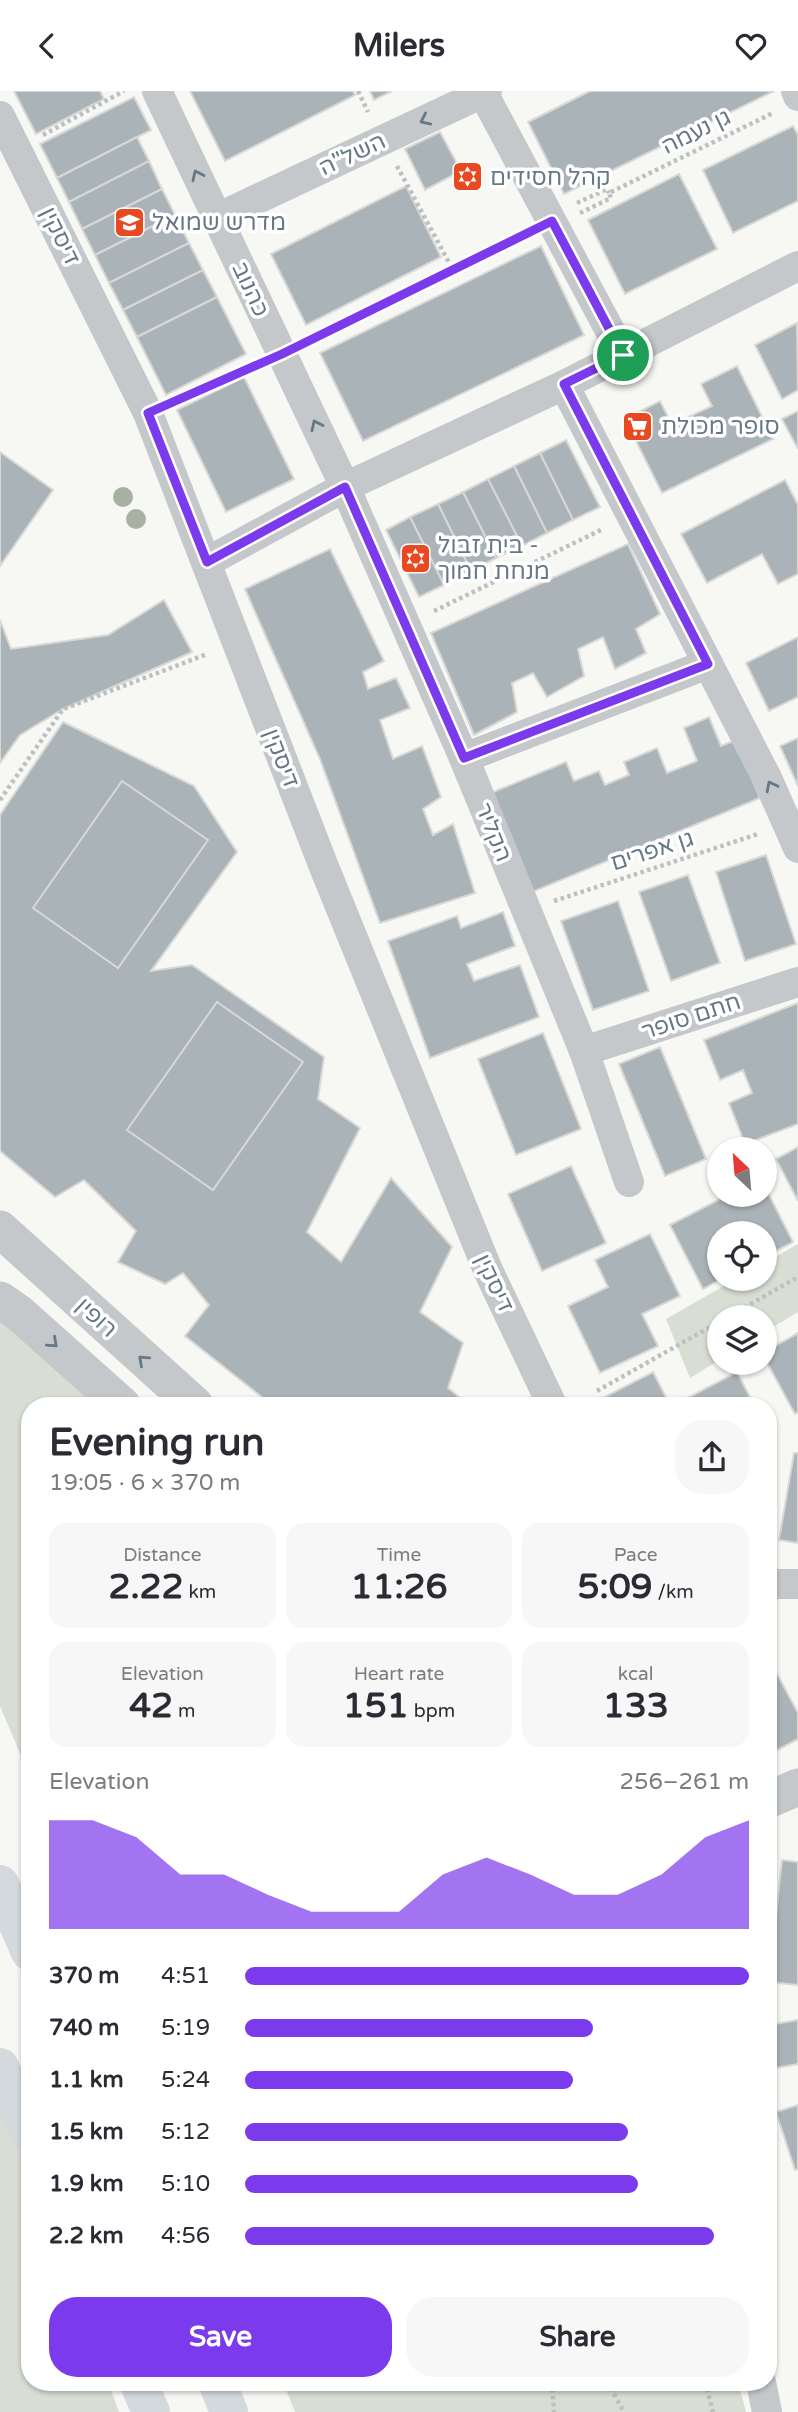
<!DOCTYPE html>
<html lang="en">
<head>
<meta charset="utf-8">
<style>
	:root { --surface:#fff; --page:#f7f7f7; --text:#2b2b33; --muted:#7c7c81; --accent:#7c3aed }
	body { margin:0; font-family:"Varela Round","Noto Sans Hebrew",sans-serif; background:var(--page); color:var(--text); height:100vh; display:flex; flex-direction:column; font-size:26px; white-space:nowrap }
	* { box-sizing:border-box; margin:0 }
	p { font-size:23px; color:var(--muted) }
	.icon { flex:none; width:38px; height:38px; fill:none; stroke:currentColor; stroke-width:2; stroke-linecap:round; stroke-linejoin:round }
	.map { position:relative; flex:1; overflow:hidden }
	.details { position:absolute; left:21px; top:1306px; width:756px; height:994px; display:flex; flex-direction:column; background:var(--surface); border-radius:28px; box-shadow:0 2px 5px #0004 }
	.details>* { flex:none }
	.needle { width:46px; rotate:334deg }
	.tools { position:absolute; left:707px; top:1046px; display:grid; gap:14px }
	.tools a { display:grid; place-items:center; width:70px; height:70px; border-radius:50%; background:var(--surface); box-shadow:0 2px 5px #0004; font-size:35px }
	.pin { position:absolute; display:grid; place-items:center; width:60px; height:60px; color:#fff; margin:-30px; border:4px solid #fff; border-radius:50%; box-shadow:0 2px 7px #0007 }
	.round { display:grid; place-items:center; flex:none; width:74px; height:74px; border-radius:28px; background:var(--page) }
	.summary { display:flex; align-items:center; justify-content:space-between; height:119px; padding:0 28px }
	h1 { font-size:38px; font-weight:700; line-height:52px }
	.metrics { display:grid; grid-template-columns:repeat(3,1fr); gap:10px; height:119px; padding:7px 28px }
	.metrics div { display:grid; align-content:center; border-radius:18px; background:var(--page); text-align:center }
	.metrics b { font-size:35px; font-weight:700 }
	.metrics small { font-size:19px; font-weight:400 }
	.metrics p { font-size:19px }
	.chart { height:196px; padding:14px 28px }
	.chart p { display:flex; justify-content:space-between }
	.chart svg { width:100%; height:126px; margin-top:7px; fill:var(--accent); opacity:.7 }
	.cta { display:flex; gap:14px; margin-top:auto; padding:14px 28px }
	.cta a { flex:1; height:80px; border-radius:28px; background:var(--accent); color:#fff; font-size:28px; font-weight:700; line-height:80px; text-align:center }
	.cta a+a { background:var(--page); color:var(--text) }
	ul { padding:0 28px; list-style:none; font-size:23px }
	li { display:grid; grid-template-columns:112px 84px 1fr; align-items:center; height:52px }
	li i { height:18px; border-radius:9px; background:var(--accent) }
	header { display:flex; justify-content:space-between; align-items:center; height:91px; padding:0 28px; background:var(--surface); font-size:32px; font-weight:700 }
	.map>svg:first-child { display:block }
	.green { fill:#d8ded4 }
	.building { fill:#aab3b8; stroke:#d8d8d6; stroke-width:2 }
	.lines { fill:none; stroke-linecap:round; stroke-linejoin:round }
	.path { stroke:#bdc0c2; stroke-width:4.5; stroke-dasharray:3.5 3.5; stroke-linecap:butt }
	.minor { stroke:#c4c8cb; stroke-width:30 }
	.tertiary { stroke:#c4c8cb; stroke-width:37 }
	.secondary { stroke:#d4d9dd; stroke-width:38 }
	.tree { fill:#a7b1a2 }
	.oneway { stroke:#647885 }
	.route-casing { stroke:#fff; stroke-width:14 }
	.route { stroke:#7c3aed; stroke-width:9 }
	.labels { text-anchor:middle; stroke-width:7; stroke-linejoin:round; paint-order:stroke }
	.street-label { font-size:23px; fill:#647885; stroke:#fff }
	.poi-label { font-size:23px; fill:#647885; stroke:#fff; text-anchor:start }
</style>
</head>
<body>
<header><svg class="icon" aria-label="back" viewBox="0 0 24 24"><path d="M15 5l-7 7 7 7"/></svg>Milers<svg class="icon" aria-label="heart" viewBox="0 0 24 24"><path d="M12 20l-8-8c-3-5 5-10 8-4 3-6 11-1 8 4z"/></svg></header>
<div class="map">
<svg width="798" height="2321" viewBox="0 0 798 2321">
	<rect width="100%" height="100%" fill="#f7f7f3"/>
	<g class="green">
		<path d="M798,1153V1221L765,1241V1227H719V1269L690,1287L666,1228L736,1188H765V1172Z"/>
		<path d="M0,1224L100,1314H30V1686L0,1615Z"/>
		<path d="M0,1985L30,2069V2291H108L119,2321H0Z"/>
		<path d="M283,2291H738L746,2321H295Z"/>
	</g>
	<g class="building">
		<path d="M14,0H100L104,8L36,43Z"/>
		<path d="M190,0H353L355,4L225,70Z"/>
		<path d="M370,0H392L374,9Z"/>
		<path d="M590,0H774L564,103L528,31Z"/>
		<path d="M134,6L151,39L57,87L40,53Z"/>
		<path d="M793,35L798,44V110L733,142L703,79Z"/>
		<path d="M440,41L461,80L425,99L405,58Z"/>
		<path d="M137,46L149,70L69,111L57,87Z"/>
		<path d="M149,70L162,98L82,138L69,111Z"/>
		<path d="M679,83L717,158L625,203L588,129Z"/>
		<path d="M406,95L441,166L306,234L271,163Z"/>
		<path d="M162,98L175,124L95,164L82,138Z"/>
		<path d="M175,124L189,152L109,192L95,164Z"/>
		<path d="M189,152L203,179L123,219L109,192Z"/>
		<path d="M541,155L584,244L363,350L320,262Z"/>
		<path d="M203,179L217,206L137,246L123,219Z"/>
		<path d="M217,206L246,263L166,304L137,246Z"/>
		<path d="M797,232L798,299L782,308L755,254Z"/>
		<path d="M737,275L773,348L662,402L625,328L660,310L672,334L712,315L701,293Z"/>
		<path d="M244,286L294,388L226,421L177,319Z"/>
		<path d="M798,320V358L782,328Z"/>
		<path d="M566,349L600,416L573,429L540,362Z"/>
		<path d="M0,361L53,399L0,475Z"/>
		<path d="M540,362L573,429L547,442L514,375Z"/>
		<path d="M514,375L547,442L522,455L488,388Z"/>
		<path d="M488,388L522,455L496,467L463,401Z"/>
		<path d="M785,389L798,414V483L778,493L762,463L707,492L681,443Z"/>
		<path d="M463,401L496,467L471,480L438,413Z"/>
		<path d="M438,413L471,480L444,494L410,426Z"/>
		<path d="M410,426L444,494L419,506L386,439Z"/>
		<path d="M628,453L660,523L636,538L646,562L615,578L603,546L578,558L584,585L547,606L533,582L512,592L517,621L474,644L431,542Z"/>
		<path d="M330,458L384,570L363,581L368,598L396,587L410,617L380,629L393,668L422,655L441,706L423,718L433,744L453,733L475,802L380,832L320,668L245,498Z"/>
		<path d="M164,509L192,561L63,618L20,644L0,672V529L11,558L108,544Z"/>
		<path d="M798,546V606L769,620L746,572Z"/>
		<path d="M709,626L721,655L736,649L760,707L532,801L491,702L566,671L574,690L599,680L605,694L629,684L624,671L657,657L667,682L697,670L684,637Z"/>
		<path d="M63,631L194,695L237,761L151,880L192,874L324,966L318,1008L360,1037L307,1141L341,1171L391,1087L452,1156L420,1221L463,1252L448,1297L469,1314H272L185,1245L209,1214L183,1182L165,1193L118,1171L136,1140L84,1089L55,1106L0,1060V724Z"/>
		<path d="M798,647V695L780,655Z"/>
		<path d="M122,690L208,749L118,877L33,817Z"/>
		<path d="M766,764L796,853L745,870L716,781Z"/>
		<path d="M688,784L720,872L671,890L639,801Z"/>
		<path d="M618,810L649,900L593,919L561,830Z"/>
		<path d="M503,821L515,855L467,873L474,890L520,874L539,926L430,967L388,850L457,825L461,837Z"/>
		<path d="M217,911L303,971L213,1099L127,1039Z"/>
		<path d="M798,912V1033L745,1053L729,1012L752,1002L743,979L720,989L704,949Z"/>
		<path d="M543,942L581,1038L516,1064L478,968Z"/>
		<path d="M660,956L706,1068L665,1085L619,973Z"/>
		<path d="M798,1056V1110L776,1068Z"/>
		<path d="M571,1075L606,1152L542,1180L508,1103Z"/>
		<path d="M765,1096L793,1151L765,1166V1143H719V1188H721L703,1198L670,1134L728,1104H765Z"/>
		<path d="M650,1143L680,1205L642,1223L658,1255L600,1282L568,1215L608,1196L595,1169Z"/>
		<path d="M798,1242V1321L795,1323L765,1268V1261Z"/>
		<path d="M653,1281L670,1314H599L597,1310Z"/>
		<path d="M737,1281L754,1314H674Z"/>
		<path d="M794,1362H798V1452L779,1449Z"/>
		<path d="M768,1566L798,1622V1648L768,1664Z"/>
		<path d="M782,1769L798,1771V1894L769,1891Z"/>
		<path d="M798,1929V1973L775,1977L769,1934Z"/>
		<path d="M798,2014V2078L795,2079L776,2021Z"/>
	</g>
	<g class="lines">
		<g class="path">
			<path d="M358,0L368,21"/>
			<path d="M43,44L124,0"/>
			<path d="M397,75L453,179"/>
			<path d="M577,112L607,98L609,102"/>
			<path d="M580,122L611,107L609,102L773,22"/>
			<path d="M309,250L524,144"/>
			<path d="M175,310L253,276"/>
			<path d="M434,520L603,438"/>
			<path d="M0,709L63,618L207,563"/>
			<path d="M554,810L758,743"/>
			<path d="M726,1227L798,1186"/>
			<path d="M597,1300L719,1231"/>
			<path d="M552,2291L554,2321"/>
			<path d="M607,2291L624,2321"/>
			<path d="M705,2291L713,2321"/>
		</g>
		<g class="minor">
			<path d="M157,0L345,396L464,667L584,960L629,1091"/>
			<path d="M482,0L623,264"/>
			<path d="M796,0L798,5"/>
			<path d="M0,25L148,322L324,776L487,1177L552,1314"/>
			<path d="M217,127L487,0"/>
			<path d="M564,294L767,687L798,757"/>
			<path d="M207,471L345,396L564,294L798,175"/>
			<path d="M464,667L708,573"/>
			<path d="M584,960L798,891"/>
			<path d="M768,1493H798"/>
			<path d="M761,2291L767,2321"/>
		</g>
		<g class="tertiary">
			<path d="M0,1138L195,1314"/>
			<path d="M0,1209L20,1223L122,1314"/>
			<path d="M768,1709L798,1696"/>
		</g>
		<g class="secondary">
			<path d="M0,1793L30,1861"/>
			<path d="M0,1976L30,2043"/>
			<path d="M138,2291L151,2321"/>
			<path d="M217,2291L229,2321"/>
		</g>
	</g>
	<g class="tree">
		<circle cx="123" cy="406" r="10"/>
		<circle cx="136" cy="428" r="10"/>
	</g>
	<defs><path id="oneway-chevron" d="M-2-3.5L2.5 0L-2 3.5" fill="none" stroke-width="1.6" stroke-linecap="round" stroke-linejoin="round" transform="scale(1.75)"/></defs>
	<g class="oneway">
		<use href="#oneway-chevron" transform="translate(425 29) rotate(155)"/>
		<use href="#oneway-chevron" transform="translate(197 84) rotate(-115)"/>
		<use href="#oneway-chevron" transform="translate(316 334) rotate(-115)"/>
		<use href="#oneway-chevron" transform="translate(771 695) rotate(-117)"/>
		<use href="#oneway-chevron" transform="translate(53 1252) rotate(42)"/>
		<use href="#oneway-chevron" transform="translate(143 1269) rotate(-138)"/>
	</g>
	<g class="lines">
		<defs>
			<path id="route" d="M552,130L623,264L564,293L708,573L464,667L345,396L207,471L148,322L282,263Z"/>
		</defs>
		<use href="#route" class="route-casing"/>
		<use href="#route" class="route"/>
	</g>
	<defs>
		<symbol id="synagogue-square" viewBox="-11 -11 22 22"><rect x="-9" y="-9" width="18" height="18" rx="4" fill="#e94921" stroke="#fff"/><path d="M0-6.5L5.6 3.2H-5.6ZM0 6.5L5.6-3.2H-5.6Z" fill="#fff"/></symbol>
		<symbol id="university-square" viewBox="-11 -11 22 22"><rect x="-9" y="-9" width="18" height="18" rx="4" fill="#e94921" stroke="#fff"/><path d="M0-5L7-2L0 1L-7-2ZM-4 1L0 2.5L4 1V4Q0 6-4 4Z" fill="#fff"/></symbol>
		<symbol id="supermarket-square" viewBox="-11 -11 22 22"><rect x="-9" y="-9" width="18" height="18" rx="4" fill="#e94921" stroke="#fff"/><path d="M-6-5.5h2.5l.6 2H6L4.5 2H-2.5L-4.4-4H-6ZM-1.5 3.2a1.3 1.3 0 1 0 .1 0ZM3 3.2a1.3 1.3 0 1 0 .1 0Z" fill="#fff"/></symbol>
	</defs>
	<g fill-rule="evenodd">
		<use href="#synagogue-square" x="450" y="68" width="35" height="35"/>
		<use href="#university-square" x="112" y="114" width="35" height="35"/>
		<use href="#supermarket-square" x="620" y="318" width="35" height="35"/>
		<use href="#synagogue-square" x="398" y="450" width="35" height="35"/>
	</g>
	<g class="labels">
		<g class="street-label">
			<text transform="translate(696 40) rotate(-26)" y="8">גן נעמה</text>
			<text transform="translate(352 63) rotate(-25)" y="8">השל"ה</text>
			<text transform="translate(61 145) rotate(64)" y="8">דיסקין</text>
			<text transform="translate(251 198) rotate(65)" y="8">כהנוב</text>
			<text transform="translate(282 667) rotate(69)" y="8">דיסקין</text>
			<text transform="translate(494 741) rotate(68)" y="8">הקליר</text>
			<text transform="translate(652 759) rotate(-18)" y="8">גן אפרים</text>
			<text transform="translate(691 925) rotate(-18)" y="8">חתם סופר</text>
			<text transform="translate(495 1192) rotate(65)" y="8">דיסקין</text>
			<text transform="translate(97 1226) rotate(43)" y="8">רופין</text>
		</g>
		<g class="poi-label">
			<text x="490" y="94">קהל חסידים</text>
			<text x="152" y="139">מדרש שמואל</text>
			<text x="661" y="343">סופר מכולת</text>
			<text x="438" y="462">בית זבול -<tspan x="438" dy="26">מנחת חמוך</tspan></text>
		</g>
	</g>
</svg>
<div class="tools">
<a><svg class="needle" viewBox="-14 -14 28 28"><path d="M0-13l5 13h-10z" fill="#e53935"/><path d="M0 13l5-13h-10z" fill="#7c7c81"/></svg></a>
<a><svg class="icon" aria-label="locate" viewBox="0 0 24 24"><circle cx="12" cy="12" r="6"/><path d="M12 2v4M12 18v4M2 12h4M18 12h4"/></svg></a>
<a><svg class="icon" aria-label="layers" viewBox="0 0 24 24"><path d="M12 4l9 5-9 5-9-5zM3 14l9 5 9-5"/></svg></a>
</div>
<div class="pin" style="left:623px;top:264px;background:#1e9e55"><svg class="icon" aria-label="arrive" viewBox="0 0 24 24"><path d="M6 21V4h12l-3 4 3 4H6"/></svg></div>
<section class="details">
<div class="summary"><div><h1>Evening run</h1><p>19:05 · 6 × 370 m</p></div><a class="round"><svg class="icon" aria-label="share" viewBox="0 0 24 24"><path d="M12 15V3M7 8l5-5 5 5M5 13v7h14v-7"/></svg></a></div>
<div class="metrics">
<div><p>Distance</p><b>2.22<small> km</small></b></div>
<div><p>Time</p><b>11:26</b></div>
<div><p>Pace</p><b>5:09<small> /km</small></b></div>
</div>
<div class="metrics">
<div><p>Elevation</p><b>42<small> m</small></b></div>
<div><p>Heart rate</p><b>151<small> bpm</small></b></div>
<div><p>kcal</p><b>133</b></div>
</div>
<div class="chart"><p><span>Elevation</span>256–261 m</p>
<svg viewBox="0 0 160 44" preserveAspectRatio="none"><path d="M0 44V6L10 6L20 12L30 25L40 25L50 32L60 38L70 38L80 38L90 25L100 19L110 25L120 32L130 32L140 25L150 12L160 6V44z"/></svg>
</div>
<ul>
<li><b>370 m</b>4:51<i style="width:100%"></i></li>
<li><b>740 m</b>5:19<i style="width:69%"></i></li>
<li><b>1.1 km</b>5:24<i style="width:65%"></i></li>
<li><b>1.5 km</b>5:12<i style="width:76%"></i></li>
<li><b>1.9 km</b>5:10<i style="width:78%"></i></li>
<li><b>2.2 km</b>4:56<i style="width:93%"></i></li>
</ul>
<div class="cta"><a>Save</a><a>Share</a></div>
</section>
</div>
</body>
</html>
